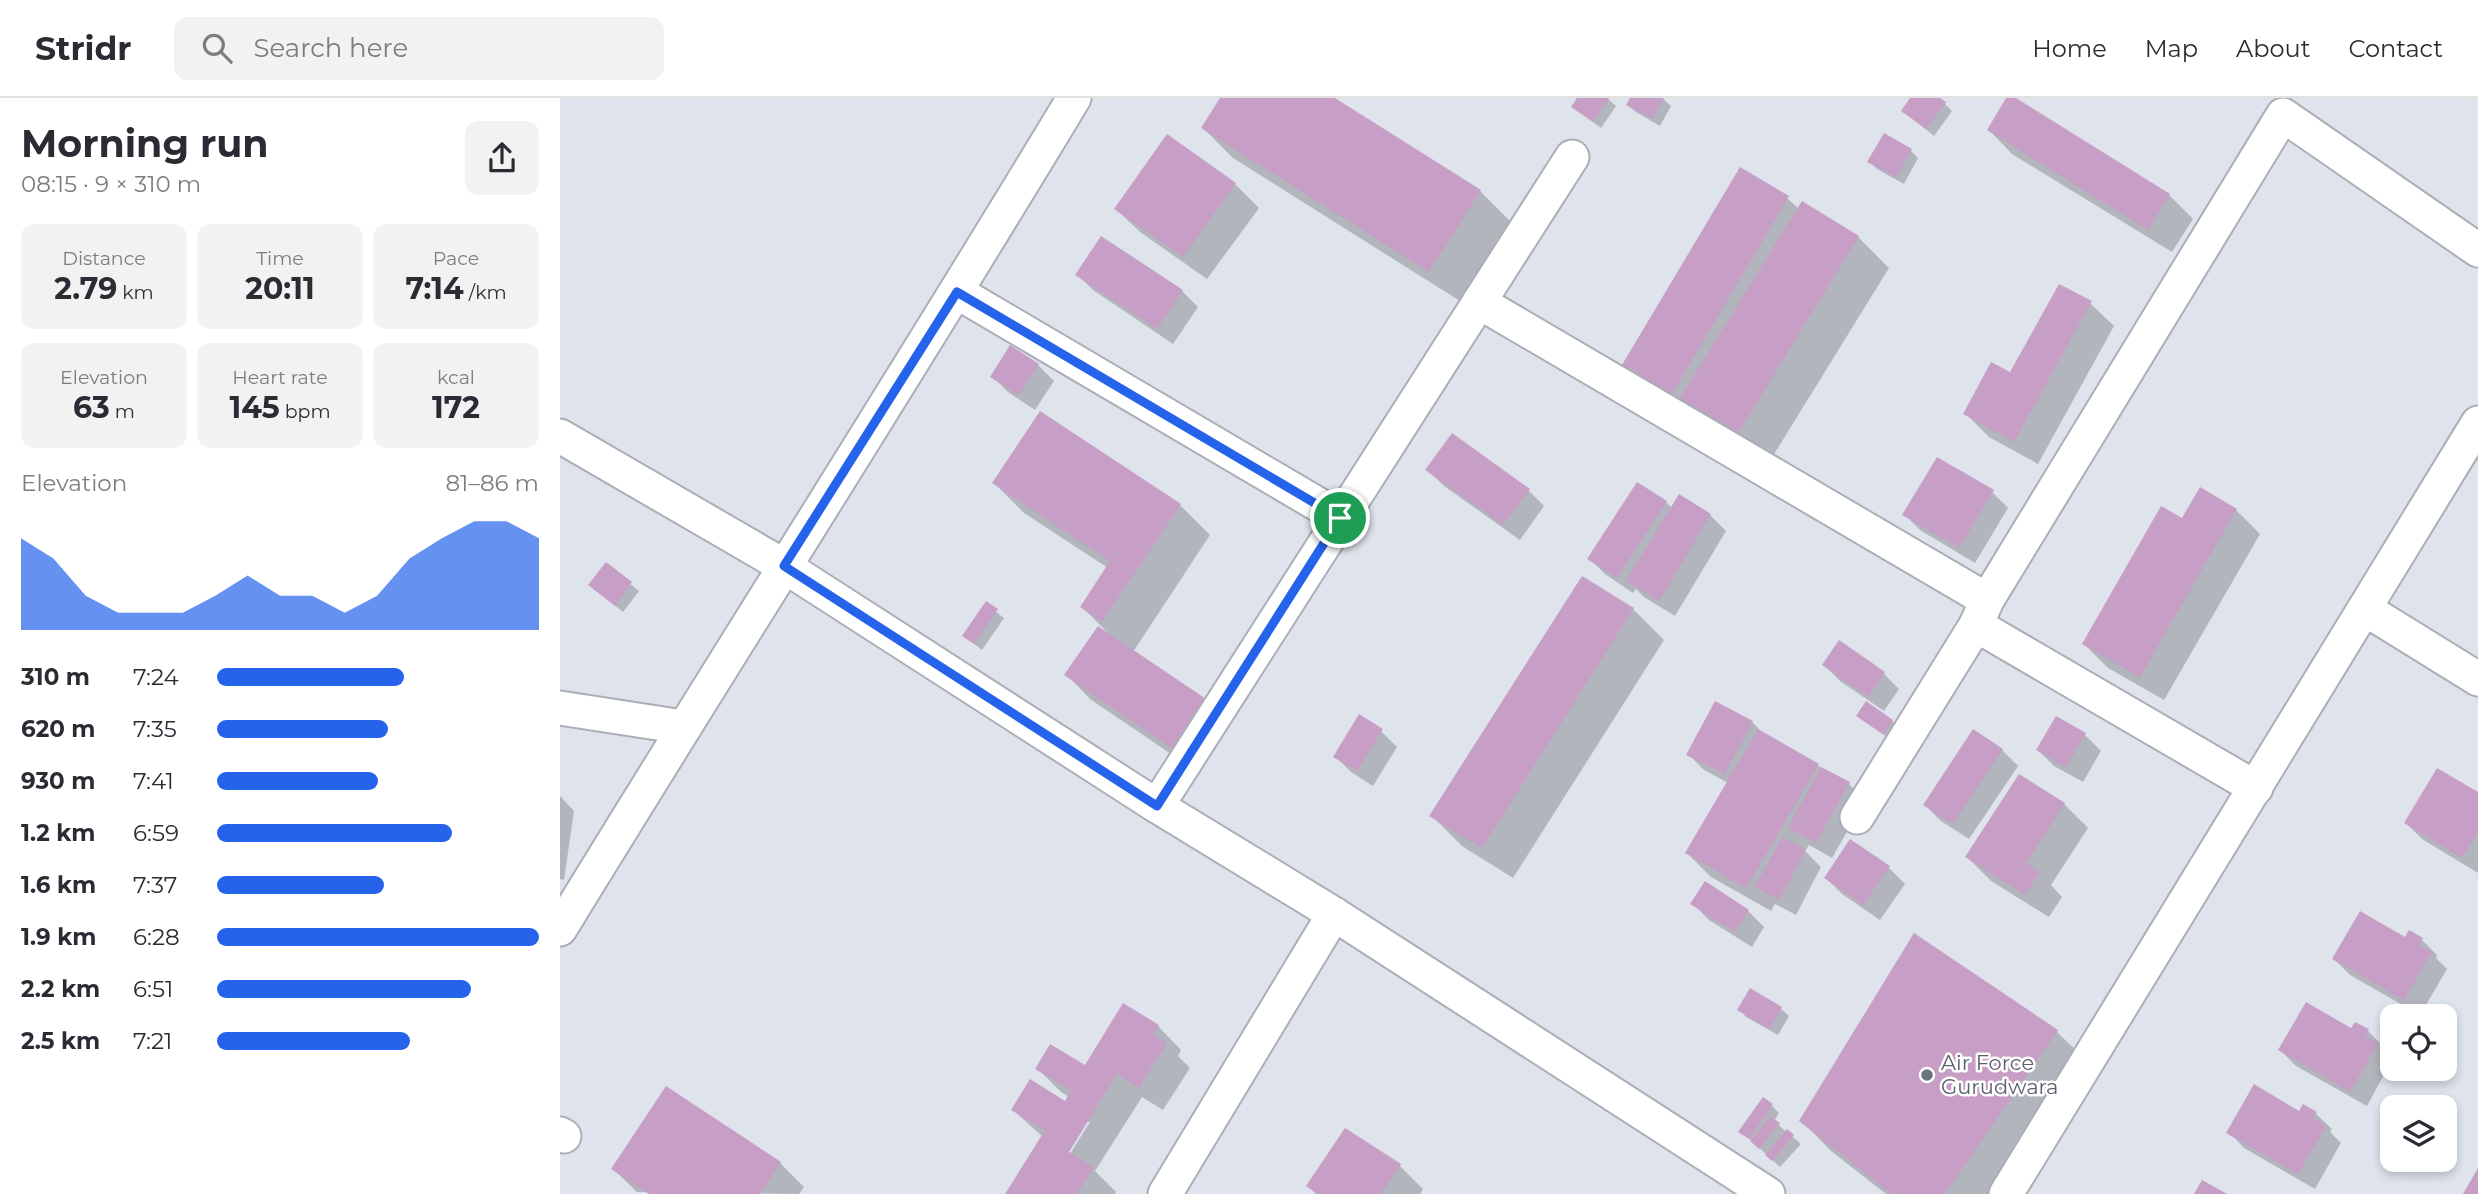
<!DOCTYPE html>
<html lang="en">
<head>
<meta charset="utf-8">
<style>
	:root { --surface:#fff; --page:#f2f2f3; --text:#2b2b33; --muted:#7c7c81; --line:#e1e1e2; --accent:#2563eb }
	body { margin:0; font-family:Montserrat,sans-serif; background:var(--page); color:var(--text); height:100vh; display:flex; flex-direction:column; font-size:26px; white-space:nowrap }
	* { box-sizing:border-box; margin:0 }
	p { font-size:23px; color:var(--muted) }
	.icon { flex:none; width:38px; height:38px; fill:none; stroke:currentColor; stroke-width:2; stroke-linecap:round; stroke-linejoin:round }
	.map { position:relative; flex:1; overflow:hidden }
	.drawer { display:flex; flex-direction:column; background:var(--surface); width:560px }
	.drawer>* { flex:none }
	.buttons { position:absolute; left:1820px; top:906px; display:grid; gap:14px }
	.buttons a { display:grid; place-items:center; width:77px; height:77px; border-radius:14px; background:var(--surface); box-shadow:0 4px 10px #0003; font-size:35px }
	.pin { position:absolute; display:grid; place-items:center; width:60px; height:60px; color:#fff; margin:-30px; border:4px solid #fff; border-radius:50%; box-shadow:0 2px 7px #0007 }
	.round { display:grid; place-items:center; flex:none; width:74px; height:74px; border-radius:14px; background:var(--page) }
	.overview { display:flex; align-items:center; justify-content:space-between; height:119px; padding:0 21px }
	h1 { font-size:38px; font-weight:700; line-height:52px }
	.metrics { display:grid; grid-template-columns:repeat(3,1fr); gap:10px; height:119px; padding:7px 21px }
	.metrics div { display:grid; align-content:center; border-radius:14px; background:var(--page); text-align:center }
	.metrics b { font-size:30px; font-weight:700 }
	.metrics small { font-size:19px; font-weight:400 }
	.metrics p { font-size:19px }
	.chart { height:196px; padding:14px 21px }
	.chart p { display:flex; justify-content:space-between }
	.chart svg { width:100%; height:126px; margin-top:7px; fill:var(--accent); opacity:.7 }
	ul { padding:0 21px; list-style:none; font-size:23px }
	li { display:grid; grid-template-columns:112px 84px 1fr; align-items:center; height:52px }
	li i { height:18px; border-radius:9px; background:var(--accent) }
	header { display:flex; align-items:center; gap:42px; box-sizing:border-box; height:98px; padding:0 35px; background:var(--surface); border-bottom:2px solid var(--line) }
	header strong { font-size:33px }
	nav { display:flex; gap:38px; margin-inline-start:auto; font-size:24px }
	.search { width:490px; height:63px; background:var(--page); display:flex; align-items:center; gap:18px; box-sizing:border-box; padding:0 24px; border-radius:14px; color:var(--muted); font-size:26px }
	main { display:flex; flex:1; min-height:0 }
	.map>svg:first-child { display:block }
	.shadow { fill:#0003; fill-rule:evenodd }
	.building { fill:#c79ec5 }
	.lines { fill:none; stroke-linecap:round; stroke-linejoin:round }
	.minor-casing { stroke:#aaaeb7; stroke-width:37 }
	.minor { stroke:#fff; stroke-width:33 }
	.route-casing { stroke:#fff; stroke-width:14 }
	.route { stroke:#2563eb; stroke-width:9 }
	.worship-dot { fill:#6b7280; stroke:#fff; stroke-width:2.5 }
	.labels { text-anchor:middle; stroke-width:5; stroke-linejoin:round; paint-order:stroke }
	.worship-label { font-size:21px; fill:#5b616d; stroke:#fff; text-anchor:start }
</style>
</head>
<body>
<header>
<strong>Stridr</strong>
<div class="search"><svg class="icon" aria-label="search" viewBox="0 0 24 24"><circle cx="10" cy="10" r="6"/><path d="M15 15l6 6"/></svg>Search here</div>
<nav><a>Home</a><a>Map</a><a>About</a><a>Contact</a></nav>
</header>
<main>
<section class="drawer">
<div class="overview"><div><h1>Morning run</h1><p>08:15 · 9 × 310 m</p></div><a class="round"><svg class="icon" aria-label="share" viewBox="0 0 24 24"><path d="M12 15V3M7 8l5-5 5 5M5 13v7h14v-7"/></svg></a></div>
<div class="metrics">
<div><p>Distance</p><b>2.79<small> km</small></b></div>
<div><p>Time</p><b>20:11</b></div>
<div><p>Pace</p><b>7:14<small> /km</small></b></div>
</div>
<div class="metrics">
<div><p>Elevation</p><b>63<small> m</small></b></div>
<div><p>Heart rate</p><b>145<small> bpm</small></b></div>
<div><p>kcal</p><b>172</b></div>
</div>
<div class="chart"><p><span>Elevation</span>81–86 m</p>
<svg viewBox="0 0 160 44" preserveAspectRatio="none"><path d="M0 44V12L10 19L20 32L30 38L40 38L50 38L60 32L70 25L80 32L90 32L100 38L110 32L120 19L130 12L140 6L150 6L160 12V44z"/></svg>
</div>
<ul>
<li><b>310 m</b>7:24<i style="width:58%"></i></li>
<li><b>620 m</b>7:35<i style="width:53%"></i></li>
<li><b>930 m</b>7:41<i style="width:50%"></i></li>
<li><b>1.2 km</b>6:59<i style="width:73%"></i></li>
<li><b>1.6 km</b>7:37<i style="width:52%"></i></li>
<li><b>1.9 km</b>6:28<i style="width:100%"></i></li>
<li><b>2.2 km</b>6:51<i style="width:79%"></i></li>
<li><b>2.5 km</b>7:21<i style="width:60%"></i></li>
</ul>
</section>
<div class="map">
<svg width="1918" height="1096" viewBox="0 0 1918 1096">
	<rect width="100%" height="100%" fill="#dfe3ec"/>
	<g class="shadow">
		<path d="M662,0H772L920,93L951,124L900,203L673,60L643,30Z"/>
		<path d="M1019,0H1047L1056,8L1041,30L1013,9Z"/>
		<path d="M1072,0H1102L1111,8L1100,28L1076,14L1068,7Z"/>
		<path d="M1352,0H1379L1392,13L1374,38L1343,13Z"/>
		<path d="M1448,0H1452L1609,97L1633,121L1612,154L1452,56L1429,32Z"/>
		<path d="M1351,53L1358,60L1344,86L1317,71L1309,63Z"/>
		<path d="M675,86L699,110L647,181L580,134L556,111Z"/>
		<path d="M1227,100L1239,111L1298,139L1329,170L1200,379L1082,300Z"/>
		<path d="M517,176L622,193L638,209L613,246L533,192Z"/>
		<path d="M1530,205L1554,228L1478,366L1429,339L1405,315Z"/>
		<path d="M478,267L494,283L475,312L448,294L432,278Z"/>
		<path d="M868,372L968,392L984,408L960,442L884,388Z"/>
		<path d="M434,385L620,407L650,437L573,554L645,602L636,673L530,601L507,577L547,534L522,509L548,470L464,415Z"/>
		<path d="M1432,394L1448,410L1415,465L1360,432L1344,416Z"/>
		<path d="M1106,404L1112,410L1150,417L1166,433L1115,518L1084,499L1076,491L1073,495L1045,476L1029,460Z"/>
		<path d="M1676,412L1700,436L1604,602L1548,570L1524,546L1623,423Z"/>
		<path d="M46,467L79,493L63,514L30,487Z"/>
		<path d="M426,506L444,520L422,552L404,538Z"/>
		<path d="M1073,511L1104,542L953,780L902,748L872,718Z"/>
		<path d="M1264,567L1323,575L1339,591L1324,613L1280,583Z"/>
		<path d="M1156,605L1192,624L1204,636L1289,686L1305,702L1272,760L1249,747L1245,753L1261,769L1236,817L1215,806L1211,813L1151,779L1127,755L1168,685L1144,672L1128,656Z"/>
		<path d="M1298,617L1332,623L1340,631L1332,643Z"/>
		<path d="M821,633L837,649L813,688L791,674L775,658Z"/>
		<path d="M1525,637L1541,653L1523,684L1494,668L1478,652Z"/>
		<path d="M1442,652L1458,668L1409,741L1381,723L1365,707Z"/>
		<path d="M1918,696V775L1862,741L1846,725Z"/>
		<path d="M0,698L14,713L4,782L0,781Z"/>
		<path d="M1504,706L1528,730L1491,787L1502,799L1489,819L1431,783L1407,759Z"/>
		<path d="M1329,770L1345,786L1320,822L1282,796L1266,780Z"/>
		<path d="M1133,806L1188,813L1204,829L1192,849L1149,822Z"/>
		<path d="M1355,837L1497,934L1528,964L1437,1096H1326L1271,1053L1241,1022Z"/>
		<path d="M1846,841H1861L1877,857L1876,860L1887,871L1860,917L1790,877L1774,861Z"/>
		<path d="M1179,911H1221L1229,918L1218,937L1186,919Z"/>
		<path d="M598,928L621,952L618,958L630,970L603,1012L582,999L535,1073L556,1094L555,1096H447L483,1039L453,1012L505,1005L509,999L501,994L477,970L526,969ZM526,1024H530L506,1062L503,1060Z"/>
		<path d="M1792,932L1808,933L1824,949L1822,952L1832,962L1807,1008L1736,968L1720,952Z"/>
		<path d="M107,990L220,1065L244,1089L239,1096L77,1094L53,1071Z"/>
		<path d="M1212,1008L1219,1015L1214,1023L1241,1046L1220,1069L1181,1033Z"/>
		<path d="M1740,1015L1756,1016L1772,1031L1770,1034L1781,1045L1755,1091L1684,1050L1669,1034Z"/>
		<path d="M839,1067L863,1091L860,1096H756L748,1088Z"/>
	</g>
	<g class="building">
		<path d="M660,0H775L921,92L869,174L641,30Z"/>
		<path d="M1017,0H1049L1033,24L1011,9Z"/>
		<path d="M1070,0H1104L1092,21L1066,7Z"/>
		<path d="M1350,0H1380L1386,4L1366,31L1341,13Z"/>
		<path d="M1446,0H1456L1610,96L1588,132L1427,32Z"/>
		<path d="M1324,35L1352,51L1336,79L1307,64Z"/>
		<path d="M607,36L676,85L623,159L554,111Z"/>
		<path d="M1180,69L1229,98L1106,306L1056,277Z"/>
		<path d="M1242,103L1299,138L1169,350L1111,315Z"/>
		<path d="M541,138L623,192L597,231L515,177Z"/>
		<path d="M1499,186L1532,203L1454,344L1403,316L1431,264L1450,274Z"/>
		<path d="M450,247L479,266L459,297L430,279Z"/>
		<path d="M480,313L621,406L542,524L520,509L550,463L432,385Z"/>
		<path d="M892,335L970,391L943,427L865,372Z"/>
		<path d="M1377,359L1434,392L1399,450L1342,417Z"/>
		<path d="M1077,384L1107,403L1057,480L1027,461Z"/>
		<path d="M1640,389L1677,411L1580,579L1522,546L1601,408L1622,420Z"/>
		<path d="M1119,396L1151,416L1099,503L1066,483Z"/>
		<path d="M46,464L72,484L55,508L28,487Z"/>
		<path d="M1022,478L1074,510L922,750L869,718Z"/>
		<path d="M426,503L438,511L414,546L402,538Z"/>
		<path d="M538,528L646,601L612,650L504,577Z"/>
		<path d="M1279,542L1325,574L1308,599L1262,567Z"/>
		<path d="M1155,603L1193,623L1165,676L1126,657Z"/>
		<path d="M1306,603L1333,622L1324,637L1296,618Z"/>
		<path d="M799,616L823,631L797,673L773,659Z"/>
		<path d="M1496,618L1526,635L1506,669L1476,652Z"/>
		<path d="M1198,631L1259,666L1186,790L1125,755Z"/>
		<path d="M1413,631L1443,651L1393,726L1363,707Z"/>
		<path d="M1261,669L1290,684L1256,745L1228,730Z"/>
		<path d="M1877,670L1918,694V733L1902,760L1844,725Z"/>
		<path d="M1459,676L1505,705L1466,765L1480,774L1465,797L1405,759Z"/>
		<path d="M1222,739L1246,752L1219,802L1195,789Z"/>
		<path d="M1290,741L1330,768L1303,807L1264,780Z"/>
		<path d="M1145,783L1189,812L1175,834L1130,806Z"/>
		<path d="M1800,813L1845,839L1849,832L1863,840L1859,847L1872,854L1844,902L1772,861Z"/>
		<path d="M1354,835L1498,932L1385,1096H1331L1239,1023Z"/>
		<path d="M1190,890L1222,909L1210,931L1177,912Z"/>
		<path d="M1746,904L1791,930L1795,924L1809,931L1805,938L1818,945L1790,994L1718,952Z"/>
		<path d="M563,905L599,927L593,936L607,945L579,990L557,976L509,1054L534,1069L517,1096H445L485,1032L451,1012L470,981L505,1003L511,992L475,971L490,946L525,967Z"/>
		<path d="M1694,986L1739,1013L1743,1006L1757,1014L1753,1020L1766,1028L1738,1076L1666,1035Z"/>
		<path d="M106,988L221,1064L200,1096H89L51,1071Z"/>
		<path d="M1203,999L1213,1006L1189,1041L1178,1034Z"/>
		<path d="M1210,1018L1220,1025L1199,1051L1190,1043Z"/>
		<path d="M785,1030L841,1066L821,1096H758L746,1088Z"/>
		<path d="M1227,1031L1234,1037L1212,1063L1205,1057Z"/>
		<path d="M1918,1070V1096H1903Z"/>
		<path d="M1642,1082L1667,1096H1634Z"/>
	</g>
	<g class="lines">
		<defs>
			<g id="minor">
				<path d="M397,194L781,420"/>
				<path d="M919,204L1427,502"/>
				<path d="M0,338L224,468L597,708L774,816L1208,1096"/>
				<path d="M1805,511L1918,581"/>
				<path d="M1416,527L1696,690"/>
				<path d="M0,610L123,629"/>
				<path d="M597,708L1012,59"/>
				<path d="M1297,719L1416,527L1427,502L1723,17L1918,152"/>
				<path d="M0,831C170,553 346,279 514,0"/>
				<path d="M0,1036L4,1038"/>
				<path d="M605,1096L774,816"/>
				<path d="M1446,1096L1918,325"/>
			</g>
		</defs>
		<use href="#minor" class="minor-casing"/>
		<use href="#minor" class="minor"/>
	</g>
	<g class="lines">
		<defs>
			<path id="route" d="M397,194L780,420L597,708L224,468Z"/>
		</defs>
		<use href="#route" class="route-casing"/>
		<use href="#route" class="route"/>
	</g>
	<circle class="worship-dot" cx="1367" cy="977" r="7"/>
	<g class="labels">
		<g class="worship-label">
			<text x="1381" y="972">Air Force<tspan x="1381" dy="24">Gurudwara</tspan></text>
		</g>
	</g>
</svg>
<div class="buttons">
<a><svg class="icon" aria-label="locate" viewBox="0 0 24 24"><circle cx="12" cy="12" r="6"/><path d="M12 2v4M12 18v4M2 12h4M18 12h4"/></svg></a>
<a><svg class="icon" aria-label="layers" viewBox="0 0 24 24"><path d="M12 4l9 5-9 5-9-5zM3 14l9 5 9-5"/></svg></a>
</div>
<div class="pin" style="left:780px;top:420px;background:#1e9e55"><svg class="icon" aria-label="arrive" viewBox="0 0 24 24"><path d="M6 21V4h12l-3 4 3 4H6"/></svg></div>
</div>
</main>
</body>
</html>
